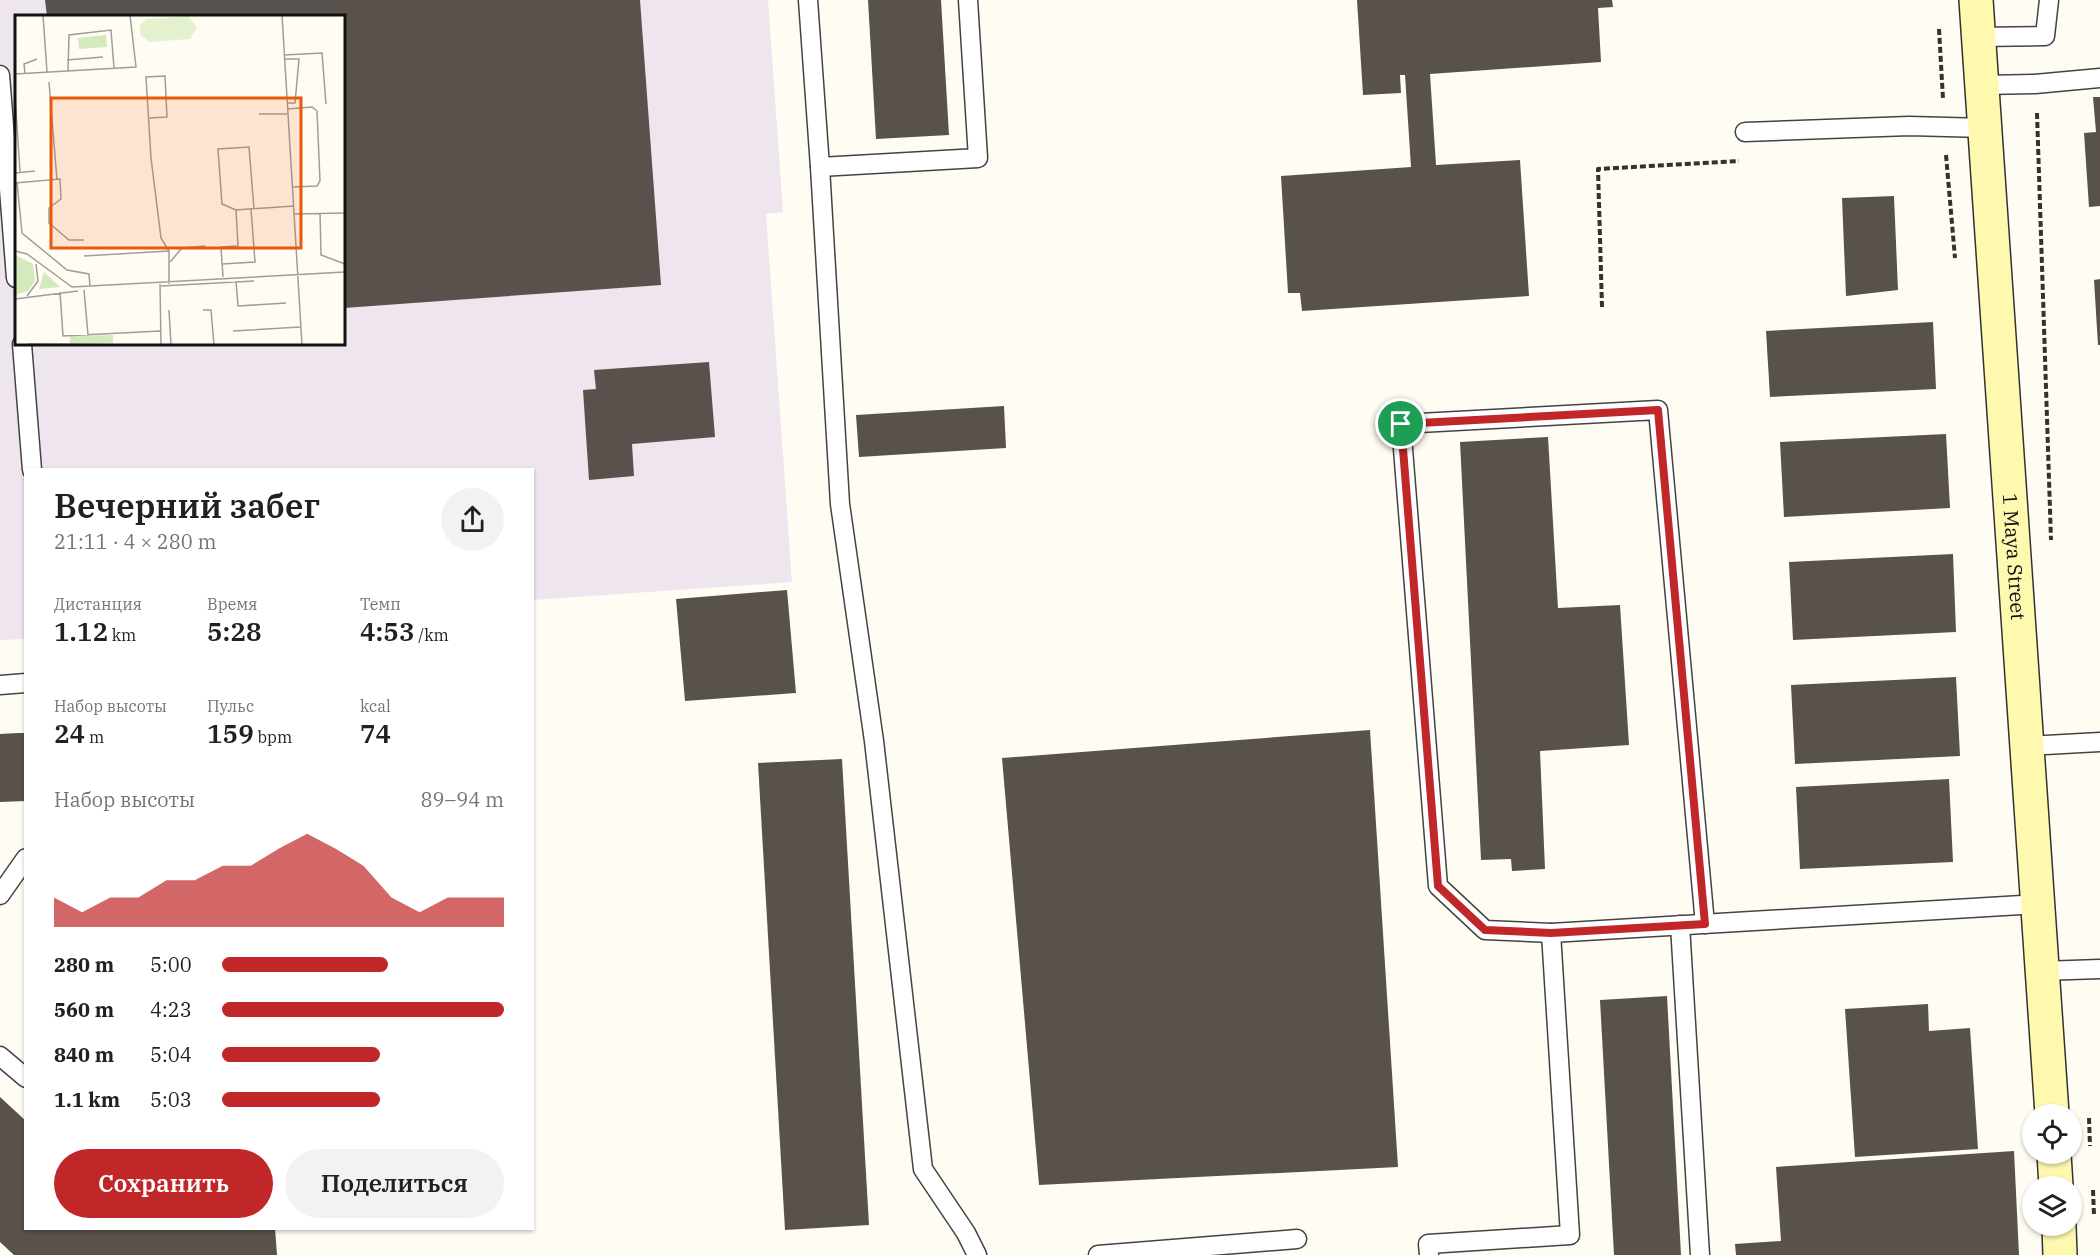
<!DOCTYPE html>
<html lang="ru">
<head>
<meta charset="utf-8">
<style>
	:root { --surface:#fff; --page:#f2f2f2; --text:#202124; --muted:#757577; --accent:#c12728 }
	body { margin:0; font-family:"IBM Plex Serif",serif; background:var(--page); color:var(--text); height:100vh; display:flex; flex-direction:column; font-size:22px; white-space:nowrap }
	* { box-sizing:border-box; margin:0 }
	p { font-size:20px; color:var(--muted) }
	.icon { flex:none; width:33px; height:33px; fill:none; stroke:currentColor; stroke-width:2; stroke-linecap:round; stroke-linejoin:round }
	.map { position:relative; flex:1; overflow:hidden }
	.details { position:absolute; left:24px; top:468px; width:510px; height:762px; display:flex; flex-direction:column; background:var(--surface); border-radius:0px; box-shadow:0 2px 4px #0004 }
	.details>* { flex:none }
	.tools { position:absolute; left:2022px; top:1104px; display:grid; gap:12px }
	.tools a { display:grid; place-items:center; width:60px; height:60px; border-radius:50%; background:var(--surface); box-shadow:0 2px 4px #0004; font-size:30px }
	.pin { position:absolute; display:grid; place-items:center; width:51px; height:51px; color:#fff; margin:-26px; border:3px solid #fff; border-radius:50%; box-shadow:0 2px 6px #0007 }
	.round { display:grid; place-items:center; flex:none; width:63px; height:63px; border-radius:32px; background:var(--page) }
	.summary { display:flex; align-items:center; justify-content:space-between; height:102px; padding:0 30px }
	h1 { font-size:33px; font-weight:600; line-height:45px }
	.stats { display:grid; grid-template-columns:repeat(3,1fr); gap:9px; height:102px; padding:6px 30px }
	.stats div { display:grid; align-content:center }
	.stats b { font-size:26px; font-weight:600 }
	.stats small { font-size:16px; font-weight:400 }
	.stats p { font-size:16px }
	.chart { height:168px; padding:12px 30px }
	.chart p { display:flex; justify-content:space-between }
	.chart svg { width:100%; height:108px; margin-top:6px; fill:var(--accent); opacity:.7 }
	.button { display:flex; gap:12px; margin-top:auto; padding:12px 30px }
	.button a { flex:1; height:69px; border-radius:36px; background:var(--accent); color:#fff; font-size:24px; font-weight:600; line-height:69px; text-align:center }
	.button a+a { background:var(--page); color:var(--text) }
	ul { padding:0 30px; list-style:none; font-size:20px }
	li { display:grid; grid-template-columns:96px 72px 1fr; align-items:center; height:45px }
	li i { height:15px; border-radius:8px; background:var(--accent) }
	.map>svg:first-child { display:block }
	.industrial { fill:#eee5ee; fill-rule:evenodd }
	.building { fill:#59524c }
	.lines { fill:none; stroke-linecap:round; stroke-linejoin:round }
	.lane-casing { stroke:#434343; stroke-width:21 }
	.secondary-casing { stroke:#323232; stroke-width:36 }
	.path { stroke:#323232; stroke-width:4; stroke-dasharray:6 3; stroke-linecap:butt }
	.lane { stroke:#fff; stroke-width:18 }
	.secondary { stroke:#fef9af; stroke-width:33 }
	.route-casing { stroke:#fff; stroke-width:12 }
	.route { stroke:#c12728; stroke-width:8 }
	.labels { text-anchor:middle; stroke-width:6; stroke-linejoin:round; paint-order:stroke }
	.street-label { font-size:20px; fill:#101010; stroke:#fff }
	.inset-road { fill:none; stroke:#9f9e98; stroke-width:1.5 }
	.view { fill:#e8590c; fill-opacity:0.15; stroke:#e8590c; stroke-width:3 }
	.inset-edge { fill:none; stroke:#101010; stroke-width:3 }
</style>
</head>
<body>
<div class="map">
<svg width="2100" height="1255" viewBox="0 0 2100 1255">
	<rect width="100%" height="100%" fill="#fffdf3"/>
	<path class="industrial" d="M0,0H768L783,212L766,214L792,582L533,600L532,470H26L25,639L0,640ZM16,16H344V344H16Z"/>
	<g class="building">
		<path d="M45,0H640L661,285L344,308V16H47Z"/>
		<path d="M868,0H941L949,135L876,139Z"/>
		<path d="M1357,0H1612L1613,7L1598,8L1601,62L1430,74L1436,165L1520,160L1529,296L1302,311L1300,293H1288L1281,176L1411,167L1405,75H1400L1401,93L1363,95Z"/>
		<path d="M2093,97H2100V206L2089,207L2084,133L2096,132Z"/>
		<path d="M1894,196L1898,290L1846,296L1842,198Z"/>
		<path d="M2100,279V345H2098L2094,280Z"/>
		<path d="M1933,322L1936,389L1770,397L1766,331Z"/>
		<path d="M709,362L715,437L632,444L634,476L589,480L583,390L596,389L594,370Z"/>
		<path d="M1004,406L1006,448L859,457L856,415Z"/>
		<path d="M1946,434L1950,508L1784,517L1780,442Z"/>
		<path d="M1548,437L1558,608L1620,605L1629,745L1540,751L1545,869L1512,871L1511,859L1481,860L1460,442Z"/>
		<path d="M1953,554L1956,632L1793,640L1789,562Z"/>
		<path d="M787,590L796,693L685,701L676,599Z"/>
		<path d="M1956,677L1960,756L1795,764L1791,685Z"/>
		<path d="M1370,730L1398,1167L1039,1185L1002,758Z"/>
		<path d="M18,733H26V801L0,802V734Z"/>
		<path d="M842,759L869,1225L785,1230L758,763Z"/>
		<path d="M1949,779L1953,862L1800,869L1796,787Z"/>
		<path d="M1667,996L1681,1255H1614L1600,1000Z"/>
		<path d="M1928,1004L1929,1031L1970,1028L1978,1149L1855,1157L1845,1009Z"/>
		<path d="M0,1097L26,1121V1228H275L277,1255H14L0,1242Z"/>
		<path d="M2014,1151L2019,1255H1736L1735,1244L1781,1241L1776,1167Z"/>
	</g>
	<g class="lines">
		<defs>
			<g id="lane">
				<path d="M808,0L820,167L840,504L874,741L923,1169L966,1233L977,1255"/>
				<path d="M1978,37L2045,36L2049,0"/>
				<path d="M0,75L16,278"/>
				<path d="M1982,85L2035,84L2100,78"/>
				<path d="M1745,132L1909,126L1985,128"/>
				<path d="M820,167L978,158L968,0"/>
				<path d="M22,344L32,470"/>
				<path d="M0,685L26,683"/>
				<path d="M2027,746L2100,742"/>
				<path d="M0,895L26,858"/>
				<path d="M1680,925L1700,1255"/>
				<path d="M1551,933L1485,930L1438,886L1401,424L1658,410L1705,924"/>
				<path d="M2042,971L2100,969"/>
				<path d="M0,1056L26,1078"/>
				<path d="M1098,1255L1297,1239"/>
				<path d="M1429,1255L1428,1244L1570,1235L1551,933L2038,904"/>
			</g>
			<g id="secondary">
				<path id="s1" d="M1976,0L2052,1114"/>
				<path d="M2054,1154L2056,1186"/>
				<path d="M2059,1226L2060,1255"/>
			</g>
		</defs>
		<use href="#lane" class="lane-casing"/>
		<use href="#secondary" class="secondary-casing"/>
		<g class="path">
			<path d="M1939,29L1943,99"/>
			<path d="M2037,113L2051,540"/>
			<path d="M1946,155L1955,258"/>
			<path d="M1602,307L1598,169L1739,161"/>
			<path d="M2089,1118L2090,1146"/>
			<path d="M2093,1190L2094,1215"/>
		</g>
		<use href="#lane" class="lane"/>
		<use href="#secondary" class="secondary"/>
	</g>
	<g class="lines">
		<defs>
			<path id="route" d="M1658,410L1705,924L1551,933L1485,930L1438,886L1401,424Z"/>
		</defs>
		<use href="#route" class="route-casing"/>
		<use href="#route" class="route"/>
	</g>
	<g class="labels">
		<g class="street-label">
			<text dy="7" stroke="none"><textPath href="#s1" startOffset="558">1 Maya Street</textPath></text>
		</g>
	</g>
	<g transform="translate(15 15)">
		<rect width="330" height="330" fill="#fffdf3"/>
		<path d="M91,20L92,32L64,34L63,23ZM0,240L18,249L20,266L13,276L0,280ZM29,257L44,271L45,272L24,274ZM98,320V328L55,330V321Z" fill="#d2eabc"/>
		<path d="M173,1L182,13L175,24L135,27L125,20V11L131,4Z" fill="#e4f1ce"/>
		<path class="inset-road" d="M28,0L32,57M267,0L287,330M269,40L307,38L311,89M269,44H284L280,88H272M52,45L88,42M53,56L54,20L96,15L99,53M0,59L121,52L115,0M10,59L9,49L22,44M34,67L42,165M0,80L5,157M272,94L297,92L302,96L305,166L302,171L277,172M244,99H272M134,103L152,102L150,61L131,62L136,143L146,223L154,236V269M0,158L20,156M2,167L7,218L52,255L74,259L75,271M0,168L45,164L46,184L34,193V208L54,225H69M221,195L207,189L203,134L234,132L239,194M305,198L306,240L330,249M279,199L330,198M0,236L12,239L57,272L330,257M69,241L154,236M155,247L167,233L190,231M207,249L240,247L236,194M208,262L206,232L223,231L221,195L279,191M221,266L223,291L271,288M145,269L146,330M146,271L239,266M69,275L73,320M45,277L48,321L145,316M12,281L23,266L21,249M0,284L63,276M154,295L156,330M188,295H196L199,330M218,316L285,312M13,329L101,330M112,330H135"/>
		<path class="view" d="M36,83H286V233H36Z"/>
		<rect width="330" height="330" class="inset-edge"/>
	</g>
</svg>
<div class="tools">
<a><svg class="icon" aria-label="locate" viewBox="0 0 24 24"><circle cx="12" cy="12" r="6"/><path d="M12 2v4M12 18v4M2 12h4M18 12h4"/></svg></a>
<a><svg class="icon" aria-label="layers" viewBox="0 0 24 24"><path d="M12 4l9 5-9 5-9-5zM3 14l9 5 9-5"/></svg></a>
</div>
<div class="pin" style="left:1401px;top:424px;background:#1e9e55"><svg class="icon" aria-label="arrive" viewBox="0 0 24 24"><path d="M6 21V4h12l-3 4 3 4H6"/></svg></div>
<section class="details">
<div class="summary"><div><h1>Вечерний забег</h1><p>21:11 · 4 × 280 m</p></div><a class="round"><svg class="icon" aria-label="share" viewBox="0 0 24 24"><path d="M12 15V3M7 8l5-5 5 5M5 13v7h14v-7"/></svg></a></div>
<div class="stats">
<div><p>Дистанция</p><b>1.12<small> km</small></b></div>
<div><p>Время</p><b>5:28</b></div>
<div><p>Темп</p><b>4:53<small> /km</small></b></div>
</div>
<div class="stats">
<div><p>Набор высоты</p><b>24<small> m</small></b></div>
<div><p>Пульс</p><b>159<small> bpm</small></b></div>
<div><p>kcal</p><b>74</b></div>
</div>
<div class="chart"><p><span>Набор высоты</span>89–94 m</p>
<svg viewBox="0 0 160 44" preserveAspectRatio="none"><path d="M0 44V32L10 38L20 32L30 32L40 25L50 25L60 19L70 19L80 12L90 6L100 12L110 19L120 32L130 38L140 32L150 32L160 32V44z"/></svg>
</div>
<ul>
<li><b>280 m</b>5:00<i style="width:59%"></i></li>
<li><b>560 m</b>4:23<i style="width:100%"></i></li>
<li><b>840 m</b>5:04<i style="width:56%"></i></li>
<li><b>1.1 km</b>5:03<i style="width:56%"></i></li>
</ul>
<div class="button"><a>Сохранить</a><a>Поделиться</a></div>
</section>
</div>
</body>
</html>
